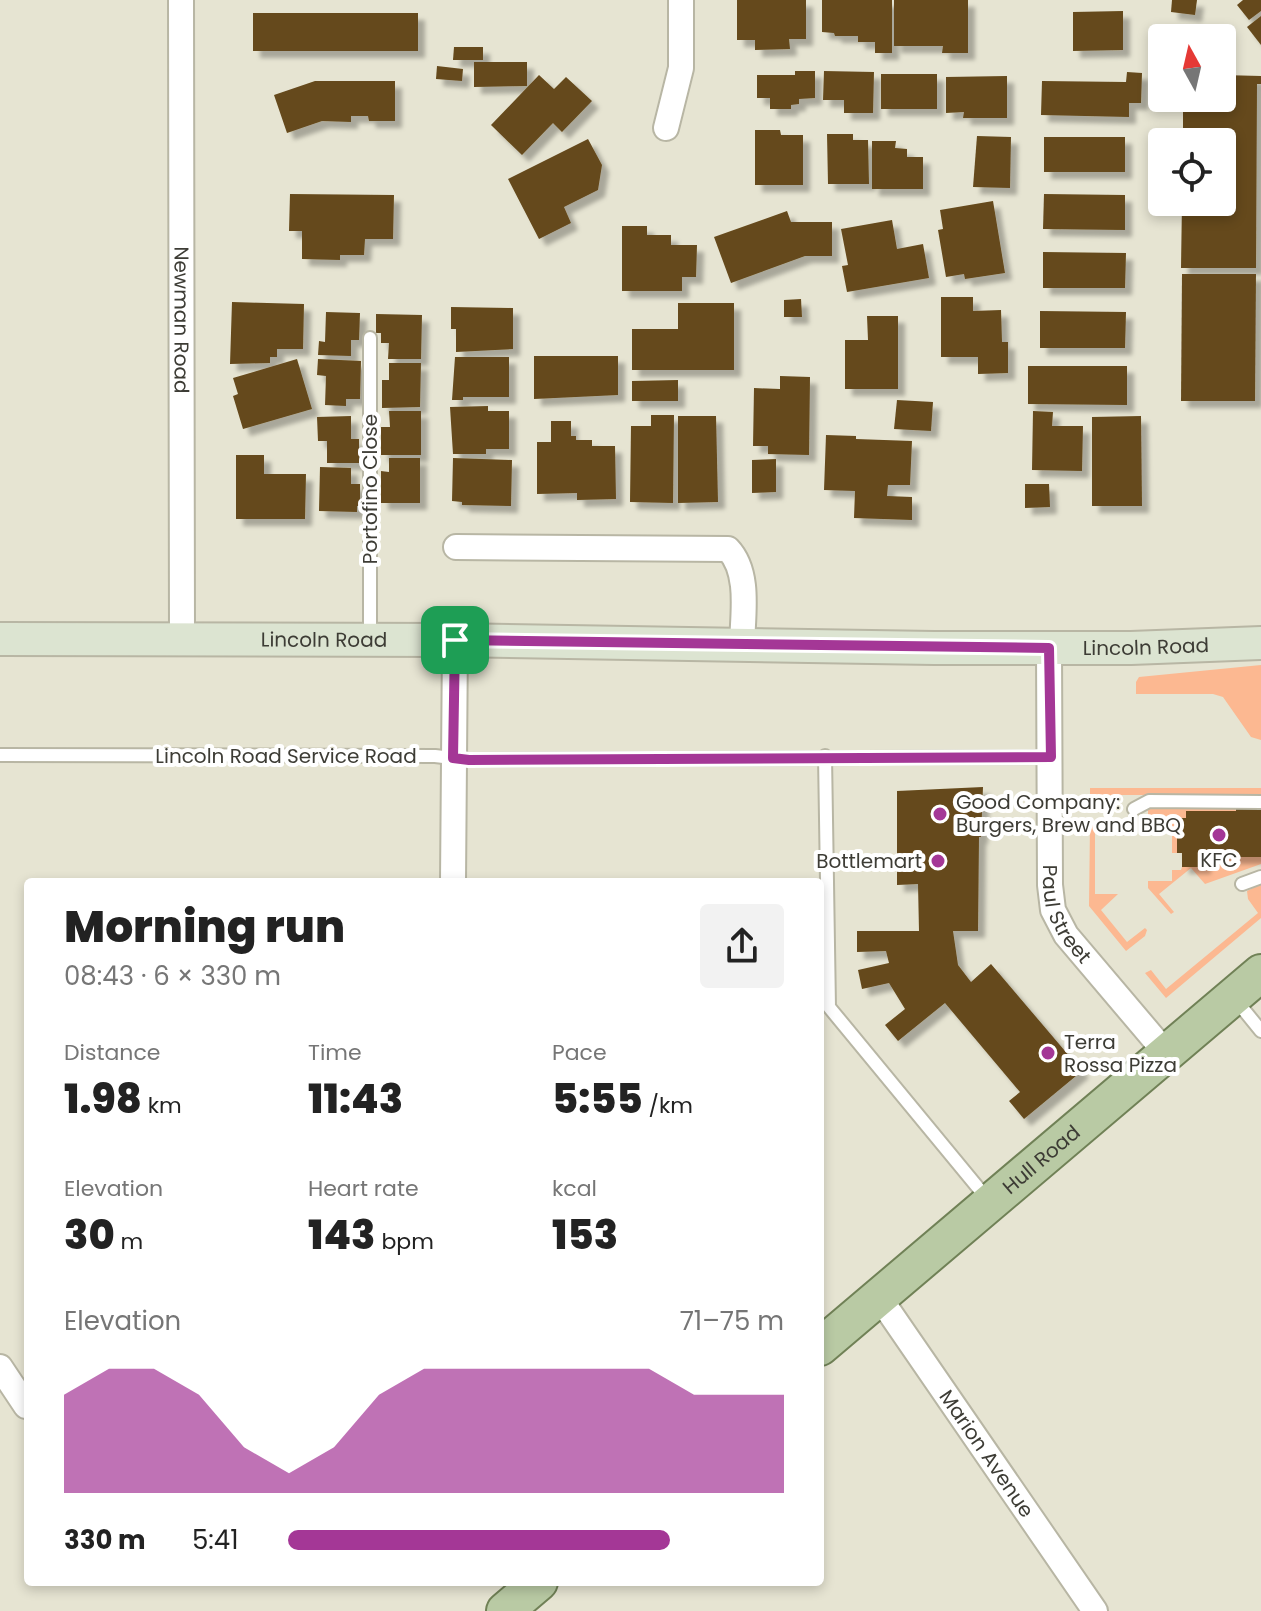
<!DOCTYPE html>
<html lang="en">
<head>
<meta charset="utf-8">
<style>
	:root { --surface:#fff; --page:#f2f2f2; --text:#222; --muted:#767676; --accent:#a43796 }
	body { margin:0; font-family:Poppins,sans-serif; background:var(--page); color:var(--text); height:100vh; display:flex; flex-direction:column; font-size:30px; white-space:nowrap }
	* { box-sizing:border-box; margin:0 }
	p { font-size:26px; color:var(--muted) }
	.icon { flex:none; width:44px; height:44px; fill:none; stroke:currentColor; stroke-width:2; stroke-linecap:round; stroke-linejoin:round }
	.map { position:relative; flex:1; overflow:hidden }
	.side { position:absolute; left:24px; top:878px; width:800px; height:708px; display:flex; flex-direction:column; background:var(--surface); border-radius:8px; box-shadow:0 4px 12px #0003 }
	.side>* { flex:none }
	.needle { width:52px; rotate:352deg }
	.buttons { position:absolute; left:1148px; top:24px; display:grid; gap:16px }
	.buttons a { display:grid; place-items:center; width:88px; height:88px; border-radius:8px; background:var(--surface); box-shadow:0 4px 12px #0003; font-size:40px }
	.pin { position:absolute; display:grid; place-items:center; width:68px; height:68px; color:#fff; margin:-34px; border-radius:16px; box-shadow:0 4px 12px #0006 }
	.round { display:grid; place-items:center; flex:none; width:84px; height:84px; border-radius:8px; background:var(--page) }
	.head { display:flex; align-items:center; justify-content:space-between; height:136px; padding:0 40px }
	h1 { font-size:44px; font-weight:800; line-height:60px }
	.metrics { display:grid; grid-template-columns:repeat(3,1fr); gap:12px; height:136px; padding:8px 40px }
	.metrics div { display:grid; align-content:center }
	.metrics b { font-size:40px; font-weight:800 }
	.metrics small { font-size:22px; font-weight:400 }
	.metrics p { font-size:22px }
	.chart { height:224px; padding:16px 40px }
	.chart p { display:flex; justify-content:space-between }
	.chart svg { width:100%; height:144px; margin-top:8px; fill:var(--accent); opacity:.7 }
	ul { padding:0 40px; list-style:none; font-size:26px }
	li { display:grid; grid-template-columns:128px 96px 1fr; align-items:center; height:60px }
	li i { height:20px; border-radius:10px; background:var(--accent) }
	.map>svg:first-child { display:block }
	.green { fill:#fcb891 }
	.building { fill:#65491b; filter:url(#shadow) }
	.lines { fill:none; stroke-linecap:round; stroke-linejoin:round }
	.service-casing { stroke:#b8b6a4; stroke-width:16 }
	.minor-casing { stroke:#b8b6a4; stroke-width:28 }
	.secondary-casing { stroke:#b8b6a4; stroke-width:36 }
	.primary-casing { stroke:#708156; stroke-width:40 }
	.service { stroke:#fff; stroke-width:12 }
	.minor { stroke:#fff; stroke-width:24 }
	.secondary { stroke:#dce4d1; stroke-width:32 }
	.primary { stroke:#b9caa4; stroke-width:36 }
	.route-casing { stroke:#fff; stroke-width:16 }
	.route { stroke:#a43796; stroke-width:10 }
	.poi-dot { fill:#a43796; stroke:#fff; stroke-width:3 }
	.labels { text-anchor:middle; stroke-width:8; stroke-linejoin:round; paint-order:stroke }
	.street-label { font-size:20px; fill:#3d3c35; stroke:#fff }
	.poi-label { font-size:20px; fill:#3d3c35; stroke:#fff; text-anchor:start }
</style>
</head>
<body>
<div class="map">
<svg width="1261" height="1611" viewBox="0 0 1261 1611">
	<defs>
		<filter id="shadow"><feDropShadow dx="7" dy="7" stdDeviation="2" flood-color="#0004"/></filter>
	</defs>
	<rect width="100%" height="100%" fill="#e6e4d2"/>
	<g class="green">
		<path d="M1261,665V740L1251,737L1223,697L1213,694H1136V682L1139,677Z"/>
		<rect x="1090" y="788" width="171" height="7"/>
		<path d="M1148,807H1235L1236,811H1186V818H1177V853H1172V820L1148,817Z"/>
		<path d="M1090,825H1118V831H1095V894H1118L1101,910L1127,942L1145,928L1147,930L1145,936L1126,951L1089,906Z"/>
		<path d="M1204,853L1261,857V864L1205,884L1191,868L1159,894L1174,912L1171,914L1148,888V881H1172V870H1181L1182,867H1204Z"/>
		<path d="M1261,884V918L1166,998L1145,973L1151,970L1166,989L1258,913L1248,899L1247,891Z"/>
	</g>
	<g class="building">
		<path d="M737,0H806V39H789L790,49L755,50V40H737Z"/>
		<path d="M822,0H892V53H875V42H858V36H835L834,33L822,32Z"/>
		<path d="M894,0H968V53H942L943,46H894Z"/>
		<path d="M1172,0H1197L1195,15L1171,12Z"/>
		<path d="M1243,0H1261V11L1249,20L1237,5Z"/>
		<path d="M1123,11V50L1073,51V12Z"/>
		<rect x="253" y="13" width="165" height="38"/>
		<path d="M1261,16V45L1247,27Z"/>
		<path d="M454,47H483V60H453Z"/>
		<path d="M474,62H527V86L474,87Z"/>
		<path d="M437,66L463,69L462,81L436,79Z"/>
		<path d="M795,71H815V98L799,99V104L791,105V109H770V98H757V75H795Z"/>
		<path d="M824,71L874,72L873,113H844V100H823Z"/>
		<path d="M1127,72L1142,73L1141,103H1129V117L1041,115L1042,81L1126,82Z"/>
		<rect x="881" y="74" width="56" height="35"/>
		<path d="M539,75L554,89L566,77L592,101L562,132L553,123L522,155L491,125Z"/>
		<path d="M1222,75L1261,76V84H1257L1256,268H1181L1182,202H1222V142H1183V98H1222Z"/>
		<path d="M1007,76V118H963L964,112L946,113V77Z"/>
		<path d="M315,81H395V121H369L368,116H351V122L322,121L287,133L274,95Z"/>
		<path d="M755,130H780L781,135H803V185H755Z"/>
		<path d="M827,134H853V140H868L869,184H828Z"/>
		<path d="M977,136L1011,137L1010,188L973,187Z"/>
		<rect x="1044" y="137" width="81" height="35"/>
		<path d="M588,139L602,165L598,190L564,207L571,223L539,239L508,179Z"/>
		<path d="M872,141H896L895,148L907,149V157H923V189H872Z"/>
		<path d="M290,194L394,195L393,239H365L364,255H340V260L302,259V231H289Z"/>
		<path d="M1044,194L1125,195V230L1043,229Z"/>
		<path d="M993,201L1005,273L965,279L964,274L946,277L938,230L943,229L940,210Z"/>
		<path d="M787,211L791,222H832V256H805L731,283L714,237Z"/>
		<path d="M892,220L897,249L923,244L929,278L847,292L842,266L848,265L841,229Z"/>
		<path d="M622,226H647V235H671V245H697L696,277H682V291H622Z"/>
		<path d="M1043,252L1126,253L1125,288H1043Z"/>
		<path d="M1182,274H1256L1255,401H1181Z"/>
		<path d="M941,297H973V311L1001,310L1002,342H1008V373L978,374V357H941Z"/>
		<path d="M801,299L802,317H784V300Z"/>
		<path d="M232,302L304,304L303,349H277V357H270V363L230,364Z"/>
		<path d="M678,303H734V370H632V329H678Z"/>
		<path d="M451,307L513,308V349L456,352V329H451Z"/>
		<path d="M1040,311L1126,312L1125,348H1040Z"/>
		<path d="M326,312L360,313L359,340H351V356L318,355L319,341L325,342Z"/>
		<path d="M376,314L422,315L421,359H388L389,343H381V333H376Z"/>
		<path d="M867,316H898V389H845V340H868Z"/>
		<path d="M534,356H618V395L534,399Z"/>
		<path d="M455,357H509V397H463V400H452Z"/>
		<path d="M297,359L312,409L243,429L233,396L238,394L233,378Z"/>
		<path d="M318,359L361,361L360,399H346V406L325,405L326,376L317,375Z"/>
		<path d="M389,363H421L420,407L382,408V380H389Z"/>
		<path d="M1028,366H1127V405L1028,404Z"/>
		<path d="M780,376L810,377L809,455L768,454V446H753L754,388L780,389Z"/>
		<path d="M678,380V401H632V381Z"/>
		<path d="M897,400L933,402L931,431L894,429Z"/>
		<path d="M488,406V411H509V449H486V454H453L450,407Z"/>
		<path d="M389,411H421V455H381V427H390Z"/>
		<path d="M1033,411L1053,412L1052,426H1083L1082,471L1032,470Z"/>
		<path d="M651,415H674L673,503L630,502L631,426H651Z"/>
		<path d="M351,416V439H359V463H327V441H318L317,417Z"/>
		<path d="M678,416H716L718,502L678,503Z"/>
		<path d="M1141,416L1142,506H1092V417Z"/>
		<path d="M551,421H571V436H576V440H592V446H615L616,499L577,500V493L537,494V442H551Z"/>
		<path d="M826,435L856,436V439L912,441L910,485H888L887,496L912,497V520L854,518L855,491L824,490Z"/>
		<path d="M236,455H264V474H306L305,519H236Z"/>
		<path d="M389,458H420V503H381V471L389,472Z"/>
		<path d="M453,458L512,460L511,506L462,505V502L452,501Z"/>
		<path d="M776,459V492L752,493V460Z"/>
		<path d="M320,467L351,468V484H360V506H357V512L319,511Z"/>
		<path d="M1025,484H1049L1050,507L1025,508Z"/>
		<path d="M983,787L981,837H979L978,931H953L958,965L971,982L991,964L1082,1071L1024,1119L1009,1101L1020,1092L945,1003L898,1041L885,1025L905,1009L889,983L862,989L858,970L889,963L886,951L857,952V931H919L918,884L897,885V791Z"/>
		<path d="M1236,794H1251V808L1261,807V857H1223V854L1204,853V867H1182V853H1177V818H1186V811H1236Z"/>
	</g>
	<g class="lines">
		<defs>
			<g id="service">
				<path d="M370,639V338"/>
				<path d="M0,755L435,756L469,760L1051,757"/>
				<path d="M825,756L829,1007L989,1201"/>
				<path d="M1134,809L1149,801L1261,802"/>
				<path d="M1242,884L1261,877"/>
				<path d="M1235,999L1261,1031"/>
			</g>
			<g id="minor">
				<path id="s1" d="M181,0L182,639"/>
				<path d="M666,128L681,68V0"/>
				<path d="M456,547L728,549C750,572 743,613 742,644"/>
				<path id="s2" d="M1049,648L1050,885L1053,910L1066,935L1166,1053"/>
				<path d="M453,882L455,640"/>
				<path id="s3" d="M879,1297L1095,1611"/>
				<path d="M0,1367L26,1406"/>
			</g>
			<g id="secondary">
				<path id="s4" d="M0,639L455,640L934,648H1131L1261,643"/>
			</g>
			<g id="primary">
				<path id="s5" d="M820,1347L1261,973"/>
				<path d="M505,1611L539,1582"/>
			</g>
		</defs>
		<use href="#service" class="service-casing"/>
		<use href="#minor" class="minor-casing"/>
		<use href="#secondary" class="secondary-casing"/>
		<use href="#primary" class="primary-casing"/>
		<use href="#service" class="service"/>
		<use href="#minor" class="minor"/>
		<use href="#secondary" class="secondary"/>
		<use href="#primary" class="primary"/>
	</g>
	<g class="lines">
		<defs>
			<path id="route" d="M455,640L1049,648L1051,757L469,760L453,758Z"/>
		</defs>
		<use href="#route" class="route-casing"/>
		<use href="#route" class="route"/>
	</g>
	<g class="poi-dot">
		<circle cx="940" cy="814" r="8"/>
		<circle cx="1219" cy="835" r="8"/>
		<circle cx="938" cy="861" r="8"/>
		<circle cx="1048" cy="1053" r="8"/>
	</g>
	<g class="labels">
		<g class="street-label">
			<text dy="7" stroke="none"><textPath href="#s1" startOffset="320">Newman Road</textPath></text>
			<text transform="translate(370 489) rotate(-90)" y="7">Portofino Close</text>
			<text dy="7" stroke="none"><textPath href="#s4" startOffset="324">Lincoln Road</textPath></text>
			<text dy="7" stroke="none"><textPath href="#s4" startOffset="1146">Lincoln Road</textPath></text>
			<text x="286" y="763">Lincoln Road Service Road</text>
			<text dy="7" stroke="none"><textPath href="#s2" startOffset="270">Paul Street</textPath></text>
			<text dy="7" stroke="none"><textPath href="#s5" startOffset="290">Hull Road</textPath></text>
			<text dy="7" stroke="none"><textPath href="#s3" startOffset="190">Marion Avenue</textPath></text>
		</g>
		<g class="poi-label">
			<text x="956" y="809">Good Company:<tspan x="956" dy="23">Burgers, Brew and BBQ</tspan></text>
			<text x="1219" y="867" text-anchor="middle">KFC</text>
			<text x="922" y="868" text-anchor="end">Bottlemart</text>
			<text x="1064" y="1049">Terra<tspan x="1064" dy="23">Rossa Pizza</tspan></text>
		</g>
	</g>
</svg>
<div class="buttons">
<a><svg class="needle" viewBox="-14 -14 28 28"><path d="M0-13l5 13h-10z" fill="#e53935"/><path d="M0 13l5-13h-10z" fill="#767676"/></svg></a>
<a><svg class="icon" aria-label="locate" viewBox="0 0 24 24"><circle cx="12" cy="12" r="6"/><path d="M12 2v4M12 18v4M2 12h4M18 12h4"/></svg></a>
</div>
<div class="pin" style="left:455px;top:640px;background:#1e9e55"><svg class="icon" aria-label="arrive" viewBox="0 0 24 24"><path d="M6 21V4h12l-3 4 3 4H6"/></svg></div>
<section class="side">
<div class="head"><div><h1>Morning run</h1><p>08:43 · 6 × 330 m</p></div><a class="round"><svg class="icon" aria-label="share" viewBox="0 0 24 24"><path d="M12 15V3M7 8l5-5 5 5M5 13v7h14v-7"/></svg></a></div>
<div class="metrics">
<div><p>Distance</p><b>1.98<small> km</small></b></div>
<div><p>Time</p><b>11:43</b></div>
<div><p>Pace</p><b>5:55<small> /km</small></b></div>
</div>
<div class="metrics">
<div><p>Elevation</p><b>30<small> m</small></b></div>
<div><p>Heart rate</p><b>143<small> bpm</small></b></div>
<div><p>kcal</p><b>153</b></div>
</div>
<div class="chart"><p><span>Elevation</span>71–75 m</p>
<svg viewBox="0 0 160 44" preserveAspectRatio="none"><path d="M0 44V14L10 6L20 6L30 14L40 30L50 38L60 30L70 14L80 6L90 6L100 6L110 6L120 6L130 6L140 14L150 14L160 14V44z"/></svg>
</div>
<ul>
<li><b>330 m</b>5:41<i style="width:77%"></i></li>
</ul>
</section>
</div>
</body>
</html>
